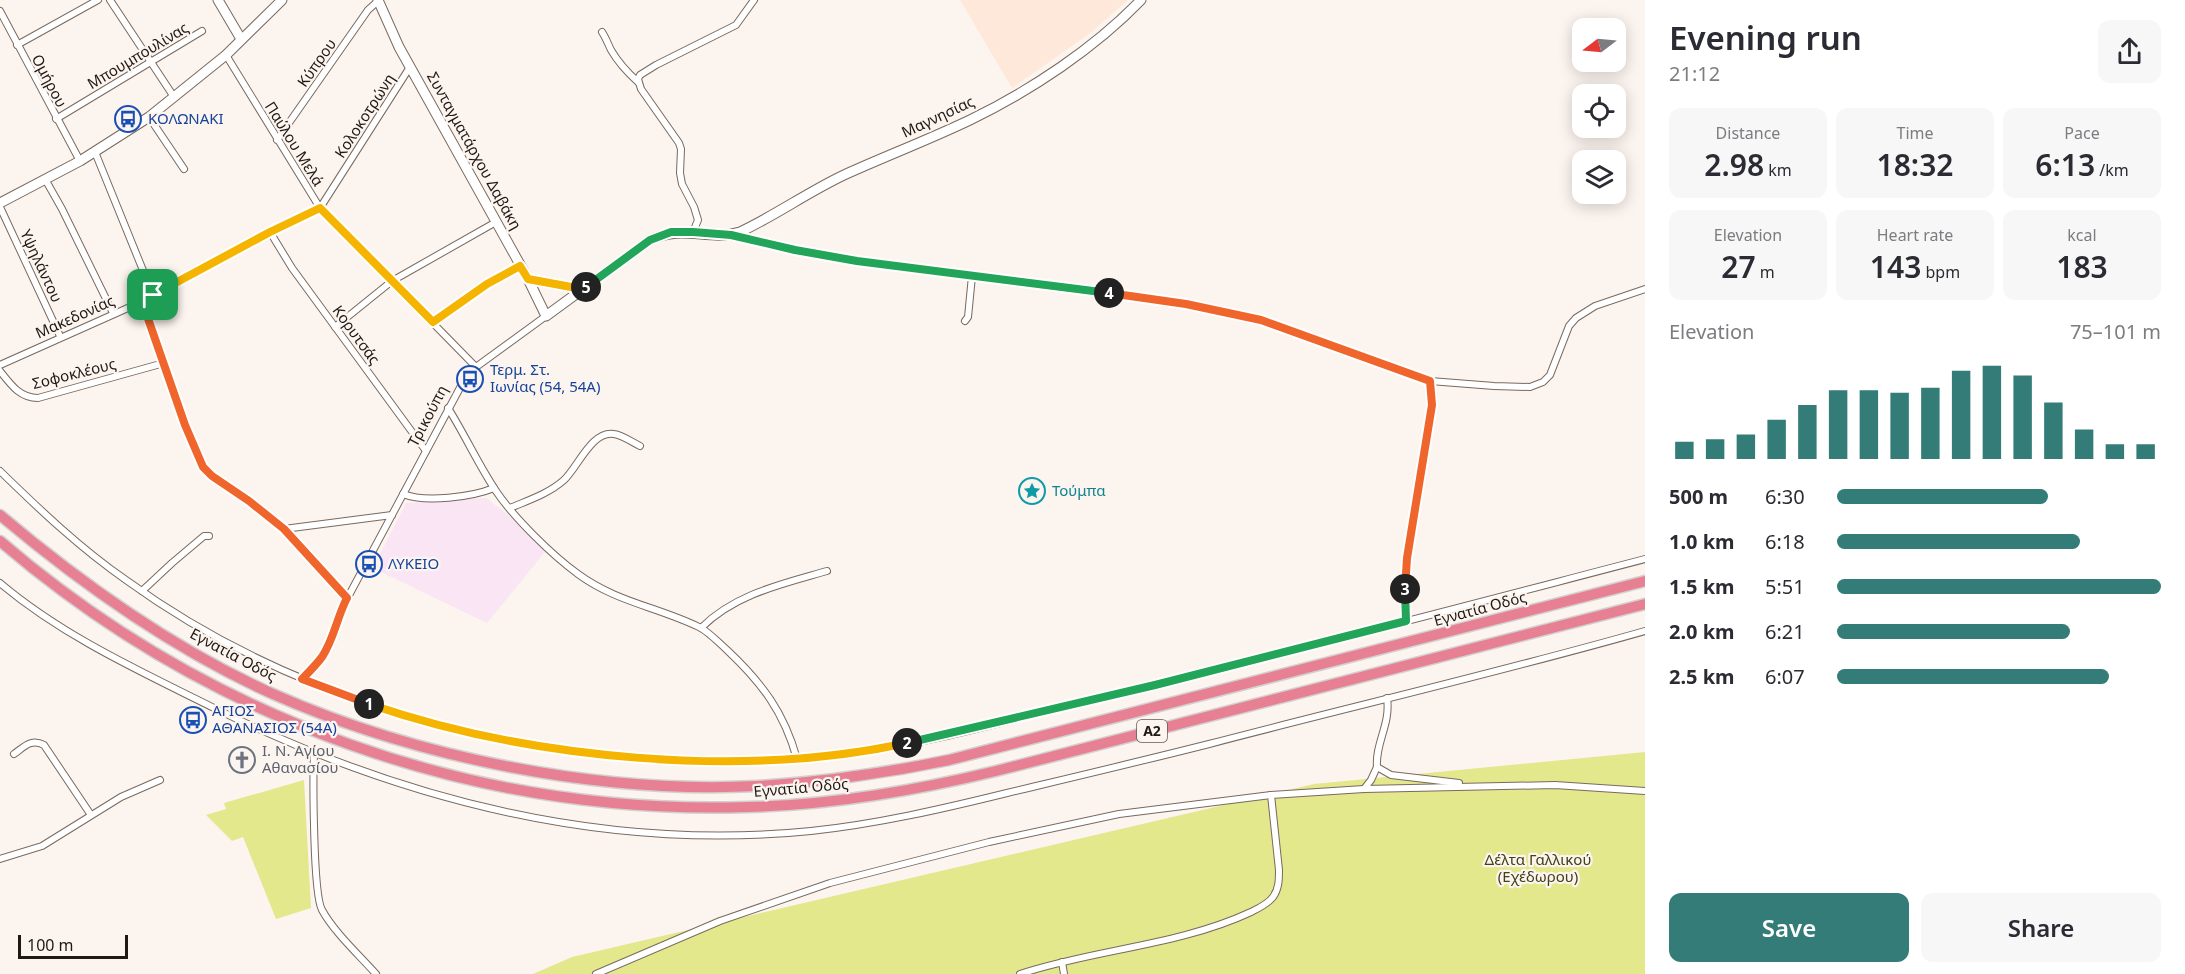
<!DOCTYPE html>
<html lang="en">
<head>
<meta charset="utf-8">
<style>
	:root { --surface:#fff; --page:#f7f7f7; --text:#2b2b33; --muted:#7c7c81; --accent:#337c78 }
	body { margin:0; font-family:"Noto Sans",sans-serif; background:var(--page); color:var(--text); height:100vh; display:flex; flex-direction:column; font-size:22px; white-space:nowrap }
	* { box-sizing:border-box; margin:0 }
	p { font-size:20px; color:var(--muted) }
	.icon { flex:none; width:33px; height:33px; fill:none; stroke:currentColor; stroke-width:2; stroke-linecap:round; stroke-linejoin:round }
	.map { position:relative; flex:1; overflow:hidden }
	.side { display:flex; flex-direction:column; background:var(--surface); width:540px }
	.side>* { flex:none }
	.needle { width:39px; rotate:254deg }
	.tools { position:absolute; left:1572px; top:18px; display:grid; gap:12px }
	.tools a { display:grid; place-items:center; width:54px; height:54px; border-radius:12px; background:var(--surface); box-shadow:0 3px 15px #0003; font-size:30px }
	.scale { position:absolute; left:18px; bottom:15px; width:110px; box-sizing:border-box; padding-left:6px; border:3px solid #1f1814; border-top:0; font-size:16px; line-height:21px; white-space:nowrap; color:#1f1814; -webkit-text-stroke:4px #fcf4ef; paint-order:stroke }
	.pin { position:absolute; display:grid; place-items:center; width:51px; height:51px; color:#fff; margin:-26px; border-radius:12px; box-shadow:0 3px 9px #0006 }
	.km { position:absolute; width:30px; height:30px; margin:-15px; border-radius:50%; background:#222; color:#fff; font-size:16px; line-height:30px; text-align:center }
	.round { display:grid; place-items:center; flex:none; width:63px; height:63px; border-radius:12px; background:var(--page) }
	.headline { display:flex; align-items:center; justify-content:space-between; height:102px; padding:0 24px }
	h1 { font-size:33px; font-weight:600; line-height:45px }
	.stats { display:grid; grid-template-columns:repeat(3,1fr); gap:9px; height:102px; padding:6px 24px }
	.stats div { display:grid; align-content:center; border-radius:12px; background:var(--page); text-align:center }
	.stats b { font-size:30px; font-weight:600 }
	.stats small { font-size:16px; font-weight:400 }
	.stats p { font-size:16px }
	.chart { height:168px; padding:12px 24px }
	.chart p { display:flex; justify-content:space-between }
	.chart svg { width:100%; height:108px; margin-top:6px; stroke:var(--accent); stroke-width:6 }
	.action { display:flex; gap:12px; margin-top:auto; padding:12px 24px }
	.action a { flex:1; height:69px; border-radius:12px; background:var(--accent); color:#fff; font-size:24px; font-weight:600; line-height:69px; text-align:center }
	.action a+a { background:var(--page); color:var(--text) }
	ul { padding:0 24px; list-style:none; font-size:20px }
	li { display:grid; grid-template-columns:96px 72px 1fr; align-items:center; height:45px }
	li i { height:15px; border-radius:8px; background:var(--accent) }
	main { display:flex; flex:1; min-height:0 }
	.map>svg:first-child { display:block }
	.built { fill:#fde8da }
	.education { fill:#f9e5f4 }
	.green { fill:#e3e88d }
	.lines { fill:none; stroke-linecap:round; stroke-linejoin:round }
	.street-casing { stroke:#7a695e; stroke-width:8 }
	.secondary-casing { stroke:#7a695e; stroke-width:11 }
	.highway-casing { stroke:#d2d1d0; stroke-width:13 }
	.street { stroke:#fff; stroke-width:6 }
	.secondary { stroke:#fff; stroke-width:9 }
	.highway { stroke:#e88094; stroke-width:10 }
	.split-1-casing { stroke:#fff; stroke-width:12 }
	.split-2-casing { stroke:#fff; stroke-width:12 }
	.split-3-casing { stroke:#fff; stroke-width:12 }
	.split-4-casing { stroke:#fff; stroke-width:12 }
	.split-5-casing { stroke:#fff; stroke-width:12 }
	.split-6-casing { stroke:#fff; stroke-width:12 }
	.split-1 { stroke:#f0652b; stroke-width:8 }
	.split-2 { stroke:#f5b400; stroke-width:8 }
	.split-3 { stroke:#22a559; stroke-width:8 }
	.split-4 { stroke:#f0652b; stroke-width:8 }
	.split-5 { stroke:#22a559; stroke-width:8 }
	.split-6 { stroke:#f5b400; stroke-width:8 }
	.labels { text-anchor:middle; stroke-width:4.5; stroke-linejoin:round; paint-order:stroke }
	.shield { fill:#fcf4ef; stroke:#615a56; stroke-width:1.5 }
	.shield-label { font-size:14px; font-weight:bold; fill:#1f1814 }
	.street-label { font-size:15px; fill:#1f1814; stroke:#fcf4ef }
	.transit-label { font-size:15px; fill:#164399; stroke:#fcf4ef; text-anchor:start }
	.culture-label { font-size:15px; fill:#0d838f; stroke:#fcf4ef; text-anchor:start }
	.worship-label { font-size:15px; fill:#5b616d; stroke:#fcf4ef; text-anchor:start }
	.park-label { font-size:15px; fill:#404218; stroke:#fcf4ef }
</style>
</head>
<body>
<main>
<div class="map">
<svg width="1645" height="974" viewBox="0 0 1645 974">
	<rect width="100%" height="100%" fill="#fcf4ef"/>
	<path class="built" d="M960,0H1128L1089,34L1012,88Z"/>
	<path class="education" d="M486,498L512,518L545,552L487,623L373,568L406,503Z"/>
	<g class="green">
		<path d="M1645,752V974H533L572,957L1314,784Z"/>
		<path d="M304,780L311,908L276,919L243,837L232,841L206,815L226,809L224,803Z"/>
	</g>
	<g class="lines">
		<defs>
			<g id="street">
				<path d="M110,0L174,97"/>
				<path d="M0,11L80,161"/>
				<path d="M602,32C606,38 608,44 611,50C618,62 628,73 638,82"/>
				<path d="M17,45L98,0"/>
				<path d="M226,55L320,208L476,367"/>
				<path d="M149,117L184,169"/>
				<path d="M56,119L202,31"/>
				<path d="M277,140L368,10L378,1"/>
				<path d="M95,152L153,295L145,310L185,425L203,467L212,476L249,501L284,529L347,599"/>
				<path d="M45,179L62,209L113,313"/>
				<path d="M0,207L60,336"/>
				<path d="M270,232L292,268L426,451"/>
				<path d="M693,232L698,220L694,207L682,184L680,173L681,149L679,143L641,89L638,79L640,75L656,65L736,25L754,0"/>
				<path d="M733,236L795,250L857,261L1186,304L1261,320L1430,381L1494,386L1530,387L1543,382L1550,375L1569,326L1576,318L1595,306L1645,289"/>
				<path d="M965,321L968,317L972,276"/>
				<path d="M433,322L487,283L520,265"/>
				<path d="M335,327L392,281L496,222"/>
				<path d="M0,365L139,303L270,232L320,208L410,67"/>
				<path d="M0,371C11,385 20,398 38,398L164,363"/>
				<path d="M448,408C465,435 478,464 496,491C514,518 552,555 578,574C616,602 658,607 699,627C709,632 718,642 727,650C762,683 784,712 797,759"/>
				<path d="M0,471C40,510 80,548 126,580C276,689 459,744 642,757C709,761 777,763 844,755C927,744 1010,720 1092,700C1277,656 1461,607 1645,559"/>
				<path d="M403,494C425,503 472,497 494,488"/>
				<path d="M510,508C529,500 548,494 564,480C578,467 592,430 614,434C622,435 632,442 640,446"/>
				<path d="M284,529L392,515"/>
				<path d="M0,583C64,637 142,672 216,709C403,800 603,852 811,831C877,824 942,809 1007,793C1074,777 1142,761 1209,744C1354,706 1501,672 1645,631"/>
				<path d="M142,591L172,563L204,536H209"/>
				<path d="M1406,621C1402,567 1414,512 1423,459C1428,434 1435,407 1430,381"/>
				<path d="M701,628C735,594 782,584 827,571"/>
				<path d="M302,679C309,672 316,665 322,657C334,639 337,617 347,599L462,384L476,367L546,316"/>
				<path d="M1387,698C1391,724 1375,743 1377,767L1391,775L1459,783"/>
				<path d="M14,754C24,747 31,738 44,745L91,815"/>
				<path d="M314,754C313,778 313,894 322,910C334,932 359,955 376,974"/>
				<path d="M1364,789L1371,780L1377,767"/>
				<path d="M0,859L42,846L121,797L160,780"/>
				<path d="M1062,962L1064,974"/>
				<path d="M596,974L720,921L830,883L989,842L1119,814L1271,795L1364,789L1555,785L1645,791"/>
				<path d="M1020,974C1095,949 1178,946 1251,912C1259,908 1268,904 1273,897C1279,889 1279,879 1279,870L1271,795"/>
			</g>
			<g id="secondary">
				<path d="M218,0L241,39"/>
				<path d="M378,0L399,47L528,279L546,316L650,240C684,224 709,242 740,232C776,215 808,192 844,175C886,156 928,140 970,120C1030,91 1095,48 1141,0"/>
				<path d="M0,203L80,161L149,117L226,55L282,0"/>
				<path d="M528,279L582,289"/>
			</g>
			<g id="highway">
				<path d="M0,515C83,585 173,649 273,694C418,758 599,794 757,786C822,782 886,773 949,760L1645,581"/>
				<path d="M0,541C207,719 474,816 748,807C832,805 914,791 996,771L1645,604"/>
			</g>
		</defs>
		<use href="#street" class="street-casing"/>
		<use href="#secondary" class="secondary-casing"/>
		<use href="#highway" class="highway-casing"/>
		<use href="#street" class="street"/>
		<use href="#secondary" class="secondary"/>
		<use href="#highway" class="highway"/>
	</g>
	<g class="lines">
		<defs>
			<path id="split-1" d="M153,295L145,310L185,425L203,467L212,476L249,501L284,529L347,598C337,617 334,639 322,657C316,665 309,672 302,679L369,704"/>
			<path id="split-2" d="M369,704C529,759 742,779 907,743"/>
			<path id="split-3" d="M907,743L1155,685L1406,621L1405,589"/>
			<path id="split-4" d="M1109,293L1186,304L1261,320L1430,381L1432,405L1407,558L1405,589"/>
			<path id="split-5" d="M586,287L650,240L671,232H693L731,235L795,250L857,261L1109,293"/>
			<path id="split-6" d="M153,295L270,232L320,208L433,322L487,284L520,266L528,279L582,289L586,287"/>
		</defs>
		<use href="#split-1" class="split-1-casing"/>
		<use href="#split-2" class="split-2-casing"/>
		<use href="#split-3" class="split-3-casing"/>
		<use href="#split-4" class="split-4-casing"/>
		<use href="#split-5" class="split-5-casing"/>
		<use href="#split-6" class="split-6-casing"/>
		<use href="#split-1" class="split-1"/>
		<use href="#split-2" class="split-2"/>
		<use href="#split-3" class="split-3"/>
		<use href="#split-4" class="split-4"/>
		<use href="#split-5" class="split-5"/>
		<use href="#split-6" class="split-6"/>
	</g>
	<defs>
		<symbol id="bus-ring" viewBox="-11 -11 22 22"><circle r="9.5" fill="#fcf4ef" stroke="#1a4fb4" stroke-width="1.5"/><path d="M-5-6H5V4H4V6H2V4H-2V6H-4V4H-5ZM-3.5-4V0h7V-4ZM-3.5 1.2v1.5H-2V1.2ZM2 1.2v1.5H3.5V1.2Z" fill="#1a4fb4"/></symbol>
		<symbol id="sight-ring" viewBox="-11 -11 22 22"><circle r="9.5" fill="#fcf4ef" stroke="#0f9aa8" stroke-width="1.5"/><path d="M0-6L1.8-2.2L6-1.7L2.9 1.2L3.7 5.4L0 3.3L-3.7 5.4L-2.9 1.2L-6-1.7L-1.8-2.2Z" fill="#0f9aa8"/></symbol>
		<symbol id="church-ring" viewBox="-11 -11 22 22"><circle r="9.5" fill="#fcf4ef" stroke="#6b7280" stroke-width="1.5"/><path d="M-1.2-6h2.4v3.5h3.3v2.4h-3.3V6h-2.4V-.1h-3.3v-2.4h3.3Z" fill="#6b7280"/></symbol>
	</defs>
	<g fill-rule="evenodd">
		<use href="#bus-ring" x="113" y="104" width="30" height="30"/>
		<use href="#bus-ring" x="455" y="364" width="30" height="30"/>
		<use href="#sight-ring" x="1017" y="476" width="30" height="30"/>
		<use href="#bus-ring" x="354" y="549" width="30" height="30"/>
		<use href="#bus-ring" x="178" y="705" width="30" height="30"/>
		<use href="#church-ring" x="227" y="745" width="30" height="30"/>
	</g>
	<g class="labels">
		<rect class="shield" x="1137" y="720" width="30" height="22" rx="4.5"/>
		<g class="shield-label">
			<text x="1152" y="736">Α2</text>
		</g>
		<g class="street-label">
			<text transform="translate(138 56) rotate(-31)" y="5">Μπουμπουλίνας</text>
			<text transform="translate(317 63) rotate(-55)" y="5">Κύπρου</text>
			<text transform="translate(49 81) rotate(62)" y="5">Ομήρου</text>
			<text transform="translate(365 116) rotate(-57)" y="5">Κολοκοτρώνη</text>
			<text transform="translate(938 117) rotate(-25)" y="5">Μαγνησίας</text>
			<text transform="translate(294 144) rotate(58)" y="5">Παύλου Μελά</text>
			<text transform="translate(474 151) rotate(61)" y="5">Συνταγματάρχου Δαβάκη</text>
			<text transform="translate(41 266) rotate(65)" y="5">Υψηλάντου</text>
			<text transform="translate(75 317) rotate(-24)" y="5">Μακεδονίας</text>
			<text transform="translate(356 335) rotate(54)" y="5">Κορυτσάς</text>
			<text transform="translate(74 374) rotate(-14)" y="5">Σοφοκλέους</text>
			<text transform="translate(428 416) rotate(-62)" y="5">Τρικούπη</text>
			<text transform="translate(1480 609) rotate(-15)" y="5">Εγνατία Οδός</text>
			<text transform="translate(233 655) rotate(28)" y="5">Εγνατία Οδός</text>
			<text transform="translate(801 788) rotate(-5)" y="5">Εγνατία Οδός</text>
		</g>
		<g class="transit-label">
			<text x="148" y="124">ΚΟΛΩΝΑΚΙ</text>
			<text x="490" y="375">Τερμ. Στ.<tspan x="490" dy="17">Ιωνίας (54, 54Α)</tspan></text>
			<text x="388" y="569">ΛΥΚΕΙΟ</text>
			<text x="212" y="716">ΑΓΙΟΣ<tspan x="212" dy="17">ΑΘΑΝΑΣΙΟΣ (54Α)</tspan></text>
		</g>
		<g class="culture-label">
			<text x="1052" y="496">Τούμπα</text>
		</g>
		<g class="worship-label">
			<text x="262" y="756">Ι. Ν. Αγίου<tspan x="262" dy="17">Αθανασίου</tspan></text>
		</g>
		<g class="park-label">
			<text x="1538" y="865">Δέλτα Γαλλικού<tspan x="1538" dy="17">(Εχέδωρου)</tspan></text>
		</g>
	</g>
</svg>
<div class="tools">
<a><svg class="needle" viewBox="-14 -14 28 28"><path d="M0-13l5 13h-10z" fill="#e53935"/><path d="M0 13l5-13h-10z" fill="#7c7c81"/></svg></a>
<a><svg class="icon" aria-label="locate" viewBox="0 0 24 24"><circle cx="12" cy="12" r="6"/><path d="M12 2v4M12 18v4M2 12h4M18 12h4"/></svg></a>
<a><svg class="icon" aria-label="layers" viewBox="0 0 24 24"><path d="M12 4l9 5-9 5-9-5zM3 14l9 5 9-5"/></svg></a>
</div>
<div class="scale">100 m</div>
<div class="pin" style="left:153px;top:295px;background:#1e9e55"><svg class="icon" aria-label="arrive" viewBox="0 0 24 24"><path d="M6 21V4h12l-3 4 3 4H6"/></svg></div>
<b class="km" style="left:369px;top:704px">1</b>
<b class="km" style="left:907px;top:743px">2</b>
<b class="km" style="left:1405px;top:589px">3</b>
<b class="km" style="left:1109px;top:293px">4</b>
<b class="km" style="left:586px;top:287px">5</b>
</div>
<section class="side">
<div class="headline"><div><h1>Evening run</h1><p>21:12</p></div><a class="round"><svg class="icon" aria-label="share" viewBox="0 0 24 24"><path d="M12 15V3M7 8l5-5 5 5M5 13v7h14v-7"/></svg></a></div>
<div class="stats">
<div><p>Distance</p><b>2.98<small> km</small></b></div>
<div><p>Time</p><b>18:32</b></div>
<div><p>Pace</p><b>6:13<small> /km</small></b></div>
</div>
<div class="stats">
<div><p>Elevation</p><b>27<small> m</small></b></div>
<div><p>Heart rate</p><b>143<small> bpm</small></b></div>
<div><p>kcal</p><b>183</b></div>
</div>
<div class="chart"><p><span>Elevation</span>75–101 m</p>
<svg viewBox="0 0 160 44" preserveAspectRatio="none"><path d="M5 44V37M15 44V36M25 44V34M35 44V28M45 44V22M55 44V16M65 44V16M75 44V17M85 44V15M95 44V8M105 44V6M115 44V10M125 44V21M135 44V32M145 44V38M155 44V38"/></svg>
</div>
<ul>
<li><b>500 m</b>6:30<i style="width:65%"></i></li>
<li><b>1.0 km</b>6:18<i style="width:75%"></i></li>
<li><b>1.5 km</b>5:51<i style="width:100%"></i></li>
<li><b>2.0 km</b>6:21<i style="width:72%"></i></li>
<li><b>2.5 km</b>6:07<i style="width:84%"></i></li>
</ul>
<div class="action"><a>Save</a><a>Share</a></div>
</section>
</main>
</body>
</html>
